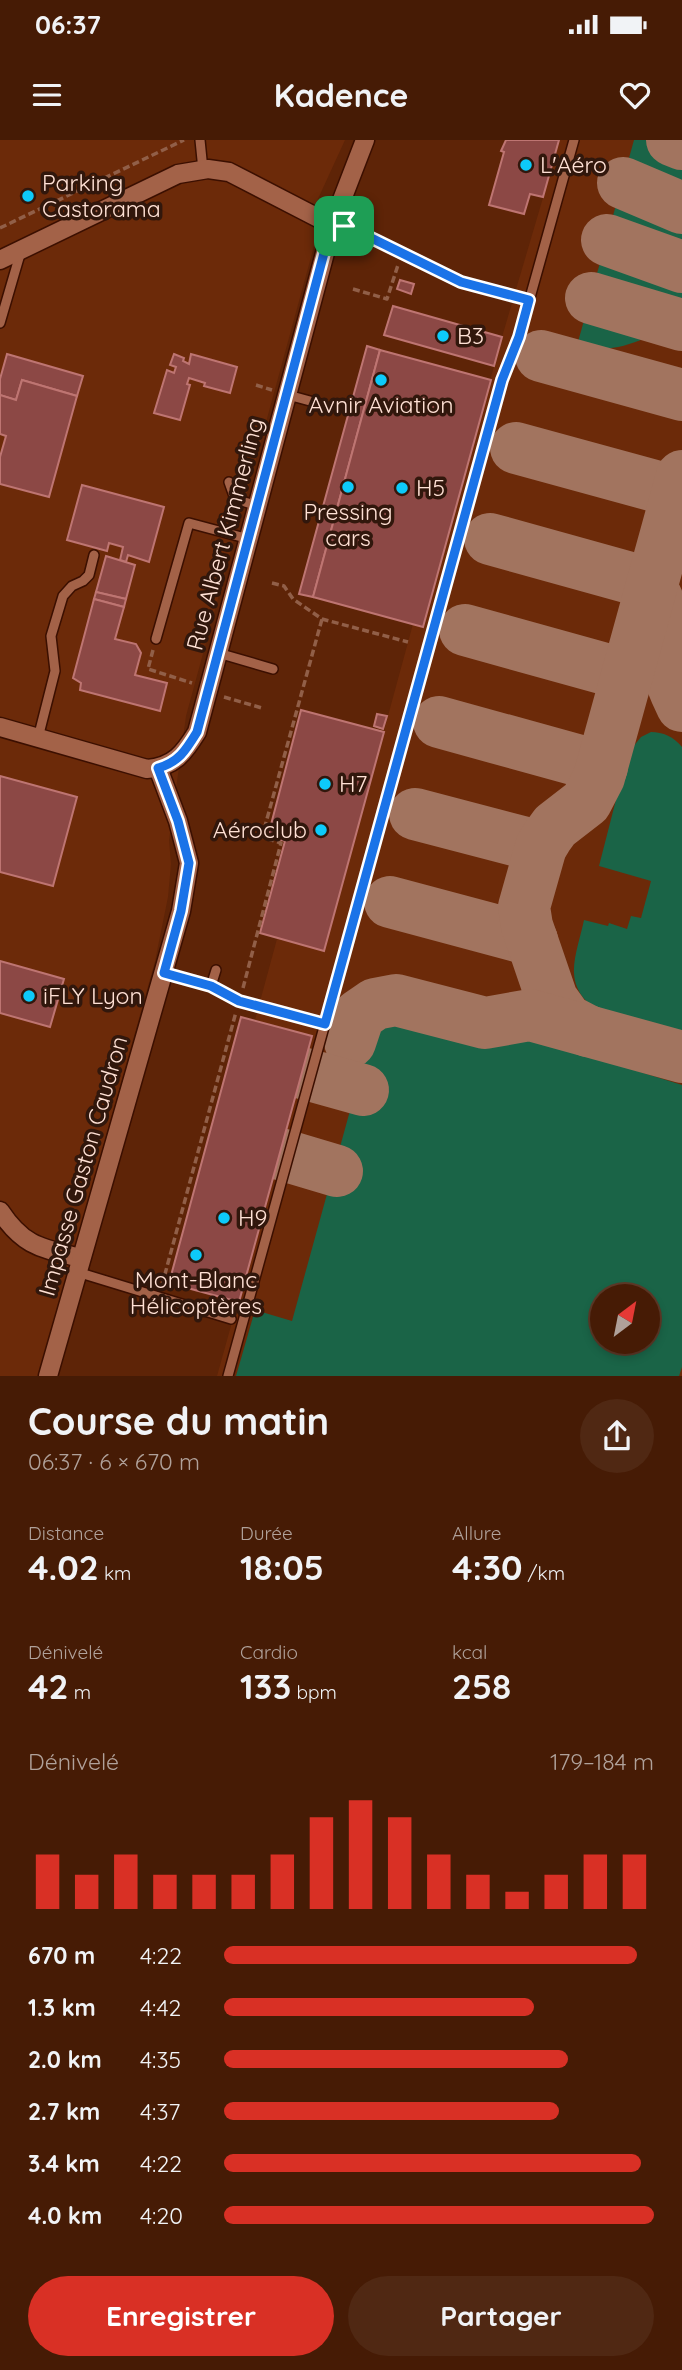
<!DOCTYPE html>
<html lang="fr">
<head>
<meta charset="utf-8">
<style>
	:root { --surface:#461b05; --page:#502813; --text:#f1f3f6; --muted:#b0a19a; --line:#5e3927; --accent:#d93025 }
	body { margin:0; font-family:Quicksand,sans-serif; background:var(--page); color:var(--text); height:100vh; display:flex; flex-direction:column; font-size:26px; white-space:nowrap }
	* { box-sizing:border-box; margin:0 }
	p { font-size:23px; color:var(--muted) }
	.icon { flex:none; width:38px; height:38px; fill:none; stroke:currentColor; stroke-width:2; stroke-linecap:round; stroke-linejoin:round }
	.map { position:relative; height:1236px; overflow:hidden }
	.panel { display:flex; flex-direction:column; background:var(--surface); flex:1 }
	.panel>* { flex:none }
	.needle { width:46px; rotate:32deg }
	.controls { position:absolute; left:590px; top:1144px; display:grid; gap:14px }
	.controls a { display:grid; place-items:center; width:70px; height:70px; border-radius:50%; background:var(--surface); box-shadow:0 4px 10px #0003,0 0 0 2px var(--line); font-size:35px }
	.pin { position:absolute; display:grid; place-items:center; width:60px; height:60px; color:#fff; margin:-30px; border-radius:14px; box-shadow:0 4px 10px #0006 }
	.round { display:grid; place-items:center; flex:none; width:74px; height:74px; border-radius:37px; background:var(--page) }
	.summary { display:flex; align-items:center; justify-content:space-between; height:119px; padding:0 28px }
	h1 { font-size:38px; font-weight:700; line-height:52px }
	.stats { display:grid; grid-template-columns:repeat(3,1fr); gap:10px; height:119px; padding:7px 28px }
	.stats div { display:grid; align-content:center }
	.stats b { font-size:35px; font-weight:700 }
	.stats small { font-size:19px; font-weight:400 }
	.stats p { font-size:19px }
	.chart { height:196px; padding:14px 28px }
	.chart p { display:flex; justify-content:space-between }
	.chart svg { width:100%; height:126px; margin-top:7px; stroke:var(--accent); stroke-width:6 }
	.cta { display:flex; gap:14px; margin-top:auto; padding:14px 28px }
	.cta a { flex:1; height:80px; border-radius:42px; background:var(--accent); color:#fff; font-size:28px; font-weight:700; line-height:80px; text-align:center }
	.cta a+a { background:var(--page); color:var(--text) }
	ul { padding:0 28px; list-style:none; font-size:23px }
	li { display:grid; grid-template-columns:112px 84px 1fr; align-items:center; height:52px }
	li i { height:18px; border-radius:9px; background:var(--accent) }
	.status { display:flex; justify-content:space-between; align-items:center; height:49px; padding:0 35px; background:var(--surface); direction:ltr }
	.status svg { height:19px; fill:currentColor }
	header { display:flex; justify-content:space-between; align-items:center; height:91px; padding:0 28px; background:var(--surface); font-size:32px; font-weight:700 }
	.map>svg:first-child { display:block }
	.built { fill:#6c2a09; fill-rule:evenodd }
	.green { fill:#1a6447; fill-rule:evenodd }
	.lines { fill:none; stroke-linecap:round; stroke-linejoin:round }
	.taxiway { stroke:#a2745f; stroke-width:52 }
	.building { fill:#8c4845; stroke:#be7572; stroke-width:2 }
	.service-casing { stroke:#3b0f00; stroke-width:12 }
	.minor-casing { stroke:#3b0f00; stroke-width:21 }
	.path { stroke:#915f48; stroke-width:3.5; stroke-dasharray:7 3.5; stroke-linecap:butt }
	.service { stroke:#a36248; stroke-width:9 }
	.minor { stroke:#a36248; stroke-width:18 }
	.route-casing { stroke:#fff; stroke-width:14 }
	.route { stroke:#1a73e8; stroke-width:9 }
	.poi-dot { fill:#0dcafa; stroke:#31170c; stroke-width:2.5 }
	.labels { text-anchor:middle; stroke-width:7; stroke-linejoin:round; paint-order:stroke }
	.poi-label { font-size:23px; fill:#ffe1d5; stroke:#31170c; text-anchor:start }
	.street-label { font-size:23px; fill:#ffe1d5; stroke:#31170c }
</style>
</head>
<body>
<div class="status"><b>06:37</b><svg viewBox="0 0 49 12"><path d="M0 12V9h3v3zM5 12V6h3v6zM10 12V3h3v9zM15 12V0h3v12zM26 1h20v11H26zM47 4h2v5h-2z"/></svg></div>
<header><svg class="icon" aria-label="menu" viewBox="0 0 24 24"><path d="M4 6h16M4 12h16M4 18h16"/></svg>Kadence<svg class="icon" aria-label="heart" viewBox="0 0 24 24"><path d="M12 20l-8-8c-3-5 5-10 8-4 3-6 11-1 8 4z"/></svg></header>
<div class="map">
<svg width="682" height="1236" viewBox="0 0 682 1236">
	<rect width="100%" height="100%" fill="#5e2407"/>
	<g class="built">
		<path d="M0,0H345L317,61L314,106L186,576L169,700L171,724L168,757L155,821L39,1236H0Z"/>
		<path d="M560,0H682V1236H217L312,896L255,880L277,799L324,811L413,484L423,486L502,197ZM602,1157H648V1202H602Z"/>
	</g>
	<g class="green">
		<path d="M634,0H682V178C657,195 606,221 578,202Z"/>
		<path d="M651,592C663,592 674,597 682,607V897C647,887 576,880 574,833C573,818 581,795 584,780L608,786L609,783L627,789L631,776L641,778L651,741L599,726L628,613L641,597Z"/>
		<path d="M407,874L421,876L504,900L517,901L525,896L682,945V1227L679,1236H236L255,1170L292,1181L367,909C378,888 381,877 407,874ZM602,1157H648V1202H602Z"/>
	</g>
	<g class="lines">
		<g class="taxiway">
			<path d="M672,0L682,4"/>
			<path d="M623,43L682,68"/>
			<path d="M607,100L682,127"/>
			<path d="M591,158L682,185"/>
			<path d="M541,216L682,255"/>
			<path d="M516,308L677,352"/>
			<path d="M490,399L652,444"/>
			<path d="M657,458C654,495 666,533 682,566"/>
			<path d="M465,490L627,535"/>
			<path d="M439,582L602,627"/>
			<path d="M415,674L541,707"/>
			<path d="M390,762L532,800"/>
			<path d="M588,891L567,880L552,859L527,786L524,767L541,707L547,697L555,686L586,662L599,637L682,336"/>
			<path d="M350,902L359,875L375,864L396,860L485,883L530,875L682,917"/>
			<path d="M302,933L363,950"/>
			<path d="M280,1014L337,1031"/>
		</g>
	</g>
	<g class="building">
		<path d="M506,0H559L543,57L530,54L524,74L489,65L504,12L501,11Z"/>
		<path d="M400,140L414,144L411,154L397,149Z"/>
		<path d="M393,166L502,197L494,226L384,195Z"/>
		<path d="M367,206L380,210L313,457L299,454Z"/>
		<path d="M380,210L491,240L423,487L313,457Z"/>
		<path d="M7,214L83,236L77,256L22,240L16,260L0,255V239Z"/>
		<path d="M174,214L184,218L183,221L189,224L191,214L237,227L230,253L204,246L205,243L189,238L187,244L190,245L180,280L154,273L167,230L174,233L176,227L170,225Z"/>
		<path d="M22,240L77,256L49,357L0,344V317L6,296L0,294V255L16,260Z"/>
		<path d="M82,345L164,367L149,422L128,415L126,422L120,420L123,407L109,403L107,411L67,400Z"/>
		<path d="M106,416L135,425L126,459L96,452Z"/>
		<path d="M96,452L126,459L124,467L94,459Z"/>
		<path d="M94,459L124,467L115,499L136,504L141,513L135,535L167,543L160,571L80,550L81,543L73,538Z"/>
		<path d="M301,570L384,592L324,811L260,793L285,701L268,696Z"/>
		<path d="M377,574L387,576L383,589L374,586Z"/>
		<path d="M0,636L77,657L53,746L0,732Z"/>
		<path d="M0,821L64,839L50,887L0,873Z"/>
		<path d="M241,877L312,896L239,1162L169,1143Z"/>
	</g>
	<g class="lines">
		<defs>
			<g id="service">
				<path d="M200,0L203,30"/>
				<path d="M333,83L355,90L461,142L529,161"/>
				<path d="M0,183L21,111"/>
				<path d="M288,255L321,264"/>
				<path d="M229,342L235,359L258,366"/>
				<path d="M156,499L189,383L249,399"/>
				<path d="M218,513L273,529"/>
				<path d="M38,598L55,531L51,496L63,456L72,446L83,441L89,435L94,415"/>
				<path d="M164,833L211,846L216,830"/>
				<path d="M211,846L239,861L325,884"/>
				<path d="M77,1132L231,1179"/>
				<path d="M228,1236L502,240L519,197L574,0"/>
			</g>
			<g id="minor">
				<path d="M0,120L178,34L208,29L229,32L322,80L333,83"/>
				<path d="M0,587L147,629C174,627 184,613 197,592L333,83L365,0"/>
				<path d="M0,1071C24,1107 41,1108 81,1118"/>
				<path d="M48,1236L181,771L189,723L178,681L158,628"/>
			</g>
		</defs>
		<use href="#service" class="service-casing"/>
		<use href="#minor" class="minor-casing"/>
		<g class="path">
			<path d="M0,88L184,0"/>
			<path d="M353,149L387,159L398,125"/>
			<path d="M256,245L272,250"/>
			<path d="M272,443L284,446L293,459L322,479L408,502"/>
			<path d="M153,510L148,529L192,543"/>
			<path d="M224,557L262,568"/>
			<path d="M243,848L281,703L262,697L322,479"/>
			<path d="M162,1145L236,872"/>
		</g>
		<use href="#service" class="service"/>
		<use href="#minor" class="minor"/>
	</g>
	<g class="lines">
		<defs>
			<path id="route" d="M332,83L355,90L461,142L529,160L519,197L502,240L325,884L239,861L211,846L164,833L181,771L189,723L178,681L158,628C179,622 186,610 197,592Z"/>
		</defs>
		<use href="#route" class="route-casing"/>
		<use href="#route" class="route"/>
	</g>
	<g class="poi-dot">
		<circle cx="526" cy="25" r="7"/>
		<circle cx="28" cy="56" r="7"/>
		<circle cx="443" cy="196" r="7"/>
		<circle cx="381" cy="240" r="7"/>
		<circle cx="348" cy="347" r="7"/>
		<circle cx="402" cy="348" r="7"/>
		<circle cx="325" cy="644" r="7"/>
		<circle cx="321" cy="690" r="7"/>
		<circle cx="29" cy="856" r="7"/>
		<circle cx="224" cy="1078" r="7"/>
		<circle cx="196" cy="1115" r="7"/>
	</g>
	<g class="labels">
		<g class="poi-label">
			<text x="540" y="33">L'Aéro</text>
			<text x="42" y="51">Parking<tspan x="42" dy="26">Castorama</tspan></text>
			<text x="457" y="204">B3</text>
			<text x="381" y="273" text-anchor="middle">Avnir Aviation</text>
			<text x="416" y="356">H5</text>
			<text x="348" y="380" text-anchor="middle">Pressing<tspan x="348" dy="26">cars</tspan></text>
			<text x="339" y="652">H7</text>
			<text x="307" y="698" text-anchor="end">Aéroclub</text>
			<text x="43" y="864">iFLY Lyon</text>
			<text x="238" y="1086">H9</text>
			<text x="196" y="1148" text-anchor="middle">Mont-Blanc<tspan x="196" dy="26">Hélicoptères</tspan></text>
		</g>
		<g class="street-label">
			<text transform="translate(225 394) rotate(-75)" y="8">Rue Albert Kimmerling</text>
			<text transform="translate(83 1026) rotate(-74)" y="8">Impasse Gaston Caudron</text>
		</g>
	</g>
</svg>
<div class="controls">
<a><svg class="needle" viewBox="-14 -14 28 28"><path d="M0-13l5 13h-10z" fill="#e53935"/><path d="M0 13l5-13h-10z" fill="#b0a19a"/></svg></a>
</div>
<div class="pin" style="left:344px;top:86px;background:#1e9e55"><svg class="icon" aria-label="arrive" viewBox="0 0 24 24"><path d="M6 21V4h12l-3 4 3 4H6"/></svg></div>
</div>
<section class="panel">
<div class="summary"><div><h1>Course du matin</h1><p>06:37 · 6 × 670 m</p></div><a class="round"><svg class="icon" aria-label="share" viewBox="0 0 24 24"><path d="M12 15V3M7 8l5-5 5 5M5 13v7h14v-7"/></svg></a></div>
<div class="stats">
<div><p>Distance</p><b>4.02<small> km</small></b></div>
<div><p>Durée</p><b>18:05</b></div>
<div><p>Allure</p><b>4:30<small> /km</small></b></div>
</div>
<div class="stats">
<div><p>Dénivelé</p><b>42<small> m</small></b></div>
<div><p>Cardio</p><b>133<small> bpm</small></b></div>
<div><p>kcal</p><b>258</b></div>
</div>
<div class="chart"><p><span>Dénivelé</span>179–184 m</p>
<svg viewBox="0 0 160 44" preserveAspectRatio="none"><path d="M5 44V25M15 44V32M25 44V25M35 44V32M45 44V32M55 44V32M65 44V25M75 44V12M85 44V6M95 44V12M105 44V25M115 44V32M125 44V38M135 44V32M145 44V25M155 44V25"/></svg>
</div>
<ul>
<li><b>670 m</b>4:22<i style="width:96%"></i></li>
<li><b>1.3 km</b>4:42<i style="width:72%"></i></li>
<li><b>2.0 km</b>4:35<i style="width:80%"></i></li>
<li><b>2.7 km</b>4:37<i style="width:78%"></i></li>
<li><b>3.4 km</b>4:22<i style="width:97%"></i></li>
<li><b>4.0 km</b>4:20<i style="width:100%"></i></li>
</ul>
<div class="cta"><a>Enregistrer</a><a>Partager</a></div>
</section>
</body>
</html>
